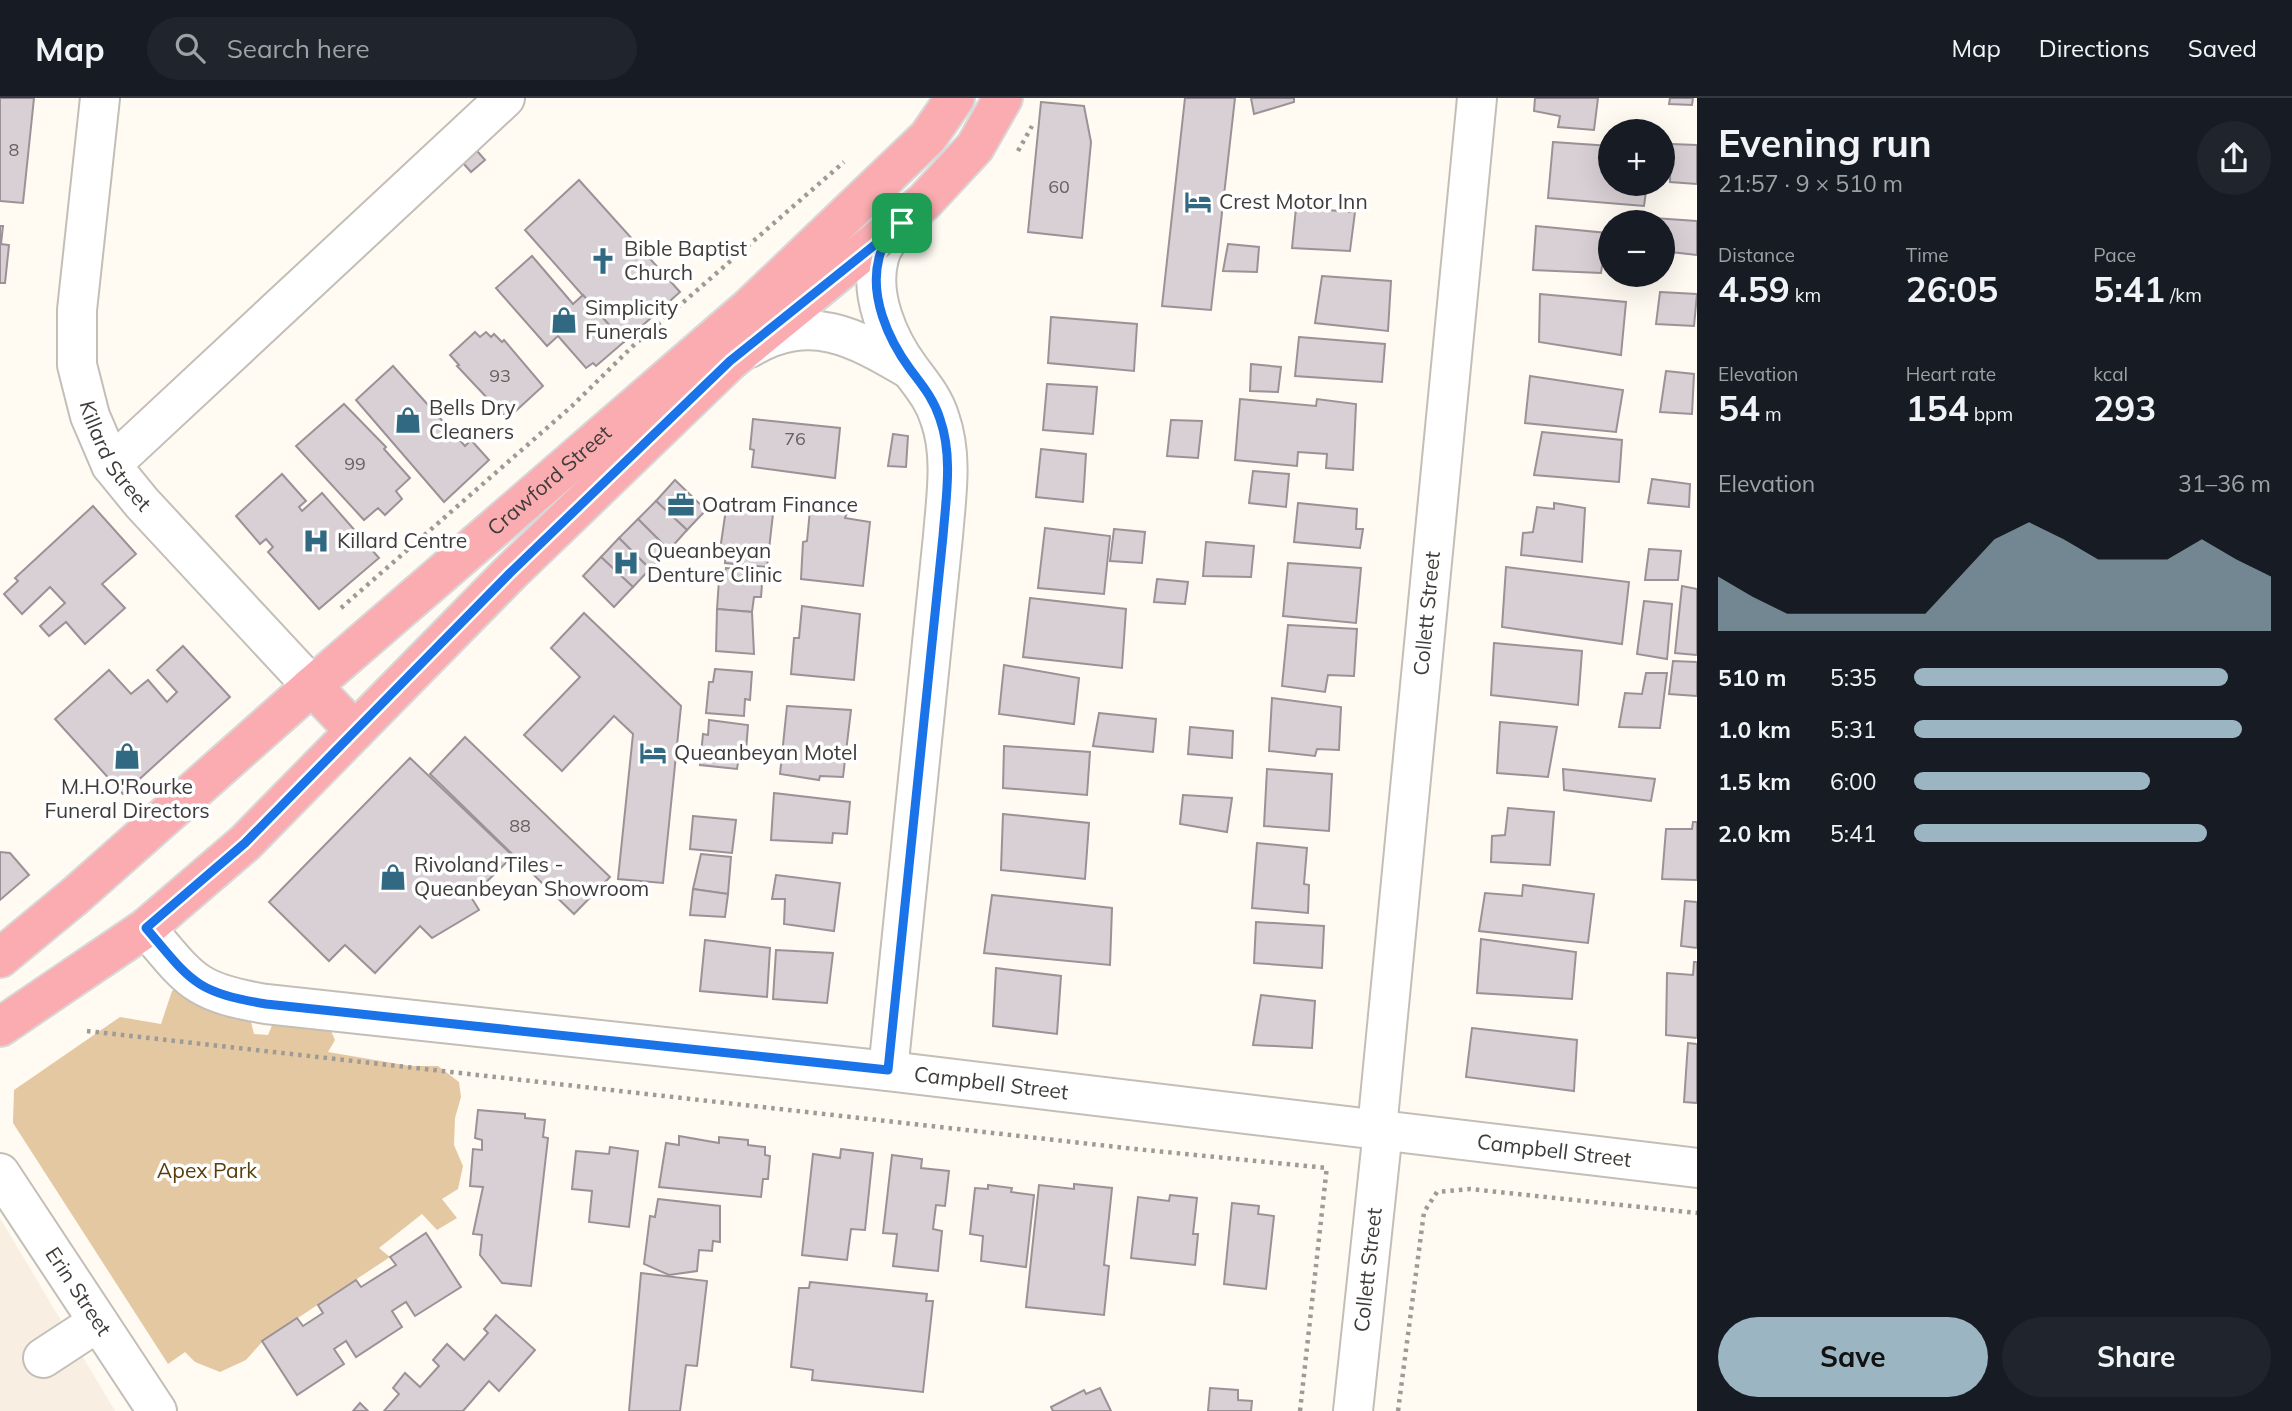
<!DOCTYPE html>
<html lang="en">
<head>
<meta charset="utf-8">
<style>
	:root { --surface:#171b24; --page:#20242c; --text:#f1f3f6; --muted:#9ea1a6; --line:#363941; --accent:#9bb5c2 }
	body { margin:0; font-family:Mulish,sans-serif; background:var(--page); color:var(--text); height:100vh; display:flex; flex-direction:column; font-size:26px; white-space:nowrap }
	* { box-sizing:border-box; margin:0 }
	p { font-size:23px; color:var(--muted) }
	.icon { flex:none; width:38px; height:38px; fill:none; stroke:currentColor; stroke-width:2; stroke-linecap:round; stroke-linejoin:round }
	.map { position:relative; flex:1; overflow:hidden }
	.drawer { display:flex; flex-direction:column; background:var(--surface); width:595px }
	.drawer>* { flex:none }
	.tools { position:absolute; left:1598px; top:21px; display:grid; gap:14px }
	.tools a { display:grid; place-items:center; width:77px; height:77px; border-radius:50%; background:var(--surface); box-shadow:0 7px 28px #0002; font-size:35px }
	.pin { position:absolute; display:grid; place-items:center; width:60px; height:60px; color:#fff; margin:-30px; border-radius:14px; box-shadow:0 4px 10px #0006 }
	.round { display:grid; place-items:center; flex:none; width:74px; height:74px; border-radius:37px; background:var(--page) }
	.head { display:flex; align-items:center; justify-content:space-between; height:119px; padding:0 21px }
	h1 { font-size:38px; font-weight:700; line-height:52px }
	.metrics { display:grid; grid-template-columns:repeat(3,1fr); gap:10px; height:119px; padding:7px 21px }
	.metrics div { display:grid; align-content:center }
	.metrics b { font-size:35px; font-weight:700 }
	.metrics small { font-size:19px; font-weight:400 }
	.metrics p { font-size:19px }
	.chart { height:196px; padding:14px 21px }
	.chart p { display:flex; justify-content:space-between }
	.chart svg { width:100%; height:126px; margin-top:7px; fill:var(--accent); opacity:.7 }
	.button { display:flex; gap:14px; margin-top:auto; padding:14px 21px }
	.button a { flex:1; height:80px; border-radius:42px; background:var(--accent); color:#111; font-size:28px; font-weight:700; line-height:80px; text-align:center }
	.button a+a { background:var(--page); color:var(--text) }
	ul { padding:0 21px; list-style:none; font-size:23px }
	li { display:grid; grid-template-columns:112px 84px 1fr; align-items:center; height:52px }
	li i { height:18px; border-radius:9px; background:var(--accent) }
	header { display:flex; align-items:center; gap:42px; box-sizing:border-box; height:98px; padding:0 35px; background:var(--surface); border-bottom:2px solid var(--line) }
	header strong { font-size:33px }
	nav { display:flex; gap:38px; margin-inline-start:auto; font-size:24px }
	.search { width:490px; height:63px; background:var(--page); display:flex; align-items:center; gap:18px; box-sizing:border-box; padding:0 24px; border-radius:38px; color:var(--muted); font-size:26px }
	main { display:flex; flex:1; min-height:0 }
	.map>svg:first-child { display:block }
	.built { fill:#f8eee1 }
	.green { fill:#e3c8a2 }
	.building { fill:#d8d0d4; stroke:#9a9296; stroke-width:2 }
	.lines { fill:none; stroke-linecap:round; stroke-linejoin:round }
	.minor-casing { stroke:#c3beb7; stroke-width:42 }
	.major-casing { stroke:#d9d8d8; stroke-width:42 }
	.path { stroke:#9e9a95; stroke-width:4.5; stroke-dasharray:3.5 5; stroke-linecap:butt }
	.minor { stroke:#fff; stroke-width:38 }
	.major { stroke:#faacb0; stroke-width:38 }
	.route-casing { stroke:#fff; stroke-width:14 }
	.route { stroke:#1a73e8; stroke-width:9 }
	.labels { text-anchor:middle; stroke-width:7; stroke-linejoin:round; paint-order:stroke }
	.number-label { font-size:18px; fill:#656160 }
	.poi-label { font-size:21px; fill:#3f3c3a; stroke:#fff; text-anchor:start }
	.street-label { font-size:21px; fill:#3f3c3a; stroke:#fff }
	.park-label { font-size:21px; fill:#593d0c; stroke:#fff }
</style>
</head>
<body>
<header>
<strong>Map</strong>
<div class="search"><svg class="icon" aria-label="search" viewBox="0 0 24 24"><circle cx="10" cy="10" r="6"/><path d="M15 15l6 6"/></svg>Search here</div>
<nav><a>Map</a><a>Directions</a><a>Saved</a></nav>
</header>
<main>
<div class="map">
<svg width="1697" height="1313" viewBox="0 0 1697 1313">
	<rect width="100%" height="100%" fill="#fffaf2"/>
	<path class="built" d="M0,1120L115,1313H0Z"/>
	<path class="green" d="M200,878L250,920L254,936L268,937L273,925L326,922L335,942L328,954L410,968H438L459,984L461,999L455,1020L454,1047L463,1068L458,1091L442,1101L457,1120L437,1132L422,1116L379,1150L390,1159L263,1243L246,1262L220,1274L195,1264L185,1254L168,1266L13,1025L14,992L120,919L161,926L172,893Z"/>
	<g class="building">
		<path d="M0,0H34L23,105L0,103Z"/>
		<path d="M1185,0H1235L1211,212L1162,208Z"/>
		<path d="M1251,0H1294V4L1254,16Z"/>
		<path d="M1535,0H1598L1594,32L1558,29L1560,18L1534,13Z"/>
		<path d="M1670,0H1693L1692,7L1669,6Z"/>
		<path d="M1041,4L1084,8L1091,44L1082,140L1028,134Z"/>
		<path d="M1553,44L1610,48V86H1647L1644,108L1548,100Z"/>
		<path d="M470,45L485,62L471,74L456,57Z"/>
		<path d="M1671,46L1697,47V86L1670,84Z"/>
		<path d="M579,82L680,194L624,244L525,132Z"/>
		<path d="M1296,110L1355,114L1350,153L1292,150Z"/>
		<path d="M1639,119L1697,123V157L1662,153V124H1638Z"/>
		<path d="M0,128H3L1,146L9,147L5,185H0Z"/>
		<path d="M1536,128L1607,135L1601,175L1533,172Z"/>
		<path d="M1228,146L1259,149L1257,174L1223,173Z"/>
		<path d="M532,158L573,206L583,197L624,244L596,268L593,265L586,270L558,238L547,248L496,190Z"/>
		<path d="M1322,178L1391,183L1388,233L1315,225Z"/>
		<path d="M1660,194L1697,196L1694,228L1656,226Z"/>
		<path d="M1540,196L1626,204L1621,257L1539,244Z"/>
		<path d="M1051,219L1137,226L1134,273L1048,265Z"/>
		<path d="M475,234L480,239L486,234L491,239L494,236L502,244L504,242L543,288L507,321L457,268L459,267L450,257Z"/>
		<path d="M1299,239L1385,246L1382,284L1295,278Z"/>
		<path d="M1251,266L1281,269L1278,294L1250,293Z"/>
		<path d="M393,268L465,348L471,342L489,362L444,404L356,302Z"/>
		<path d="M1666,273L1694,276L1692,316L1660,314Z"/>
		<path d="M1530,278L1623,292L1616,334L1525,325Z"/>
		<path d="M1047,286L1097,289L1093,336L1043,332Z"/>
		<path d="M1240,301L1316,308L1317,301L1356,306L1353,372L1326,370L1327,356L1298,354L1297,368L1235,362Z"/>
		<path d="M344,306L386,349L384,351L410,380L396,393L402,401L385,417L378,410L364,422L296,348Z"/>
		<path d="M753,321L840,330L835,380L752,369L754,352L750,351Z"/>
		<path d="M1171,322L1202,323L1198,360L1167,358Z"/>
		<path d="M1542,334L1622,342L1619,384L1534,377Z"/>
		<path d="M893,336L908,338L906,369L888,368Z"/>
		<path d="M1041,351L1086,356L1083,404L1036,399Z"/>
		<path d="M1253,373L1289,376L1286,409L1249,405Z"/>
		<path d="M282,376L306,403L299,409L302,413L322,395L379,460L319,511L268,454L273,449L266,441L260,446L236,418Z"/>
		<path d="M1652,381L1690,386L1689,409L1648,405Z"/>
		<path d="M675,382L706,412L687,432L656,403Z"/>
		<path d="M656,403L687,432L669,452L638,421Z"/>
		<path d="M1298,405L1357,411L1356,431H1363L1360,450L1294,444Z"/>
		<path d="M1554,405L1585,410L1582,464L1521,457L1523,435L1533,434L1537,409L1554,411Z"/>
		<path d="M93,408L136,456L102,486L125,510L85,546L66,524L49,538L40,528L65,505L50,489L22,516L4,496L18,483L15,480Z"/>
		<path d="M726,411L773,416L767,469L725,465L726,453L720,452Z"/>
		<path d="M810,412L847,415L845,420L870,424L863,488L801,481L803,444L807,443Z"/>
		<path d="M638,421L669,452L650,471L619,440Z"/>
		<path d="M1045,430L1110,438L1104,496L1038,490Z"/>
		<path d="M1114,431L1145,434L1142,465L1110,463Z"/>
		<path d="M619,440L650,471L633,489L601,459Z"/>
		<path d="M1206,444L1254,448L1251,479L1203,478Z"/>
		<path d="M1649,451L1681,453L1678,482H1645Z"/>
		<path d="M601,459L633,489L614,509L583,478Z"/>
		<path d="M1288,465L1361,470L1356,525L1283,518Z"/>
		<path d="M1506,469L1629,484L1622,546L1502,529Z"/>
		<path d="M726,470L763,474L761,499H754L752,514L717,511L719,482H723Z"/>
		<path d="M1157,481L1188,484L1185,506L1154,504Z"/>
		<path d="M1682,488L1697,491V557L1675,555Z"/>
		<path d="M1030,500L1126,511L1122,570L1023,559Z"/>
		<path d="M1644,503L1672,506L1667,561L1637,556Z"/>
		<path d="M802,508L860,516L854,582L791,576L794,540H799Z"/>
		<path d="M717,511L752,514L754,556L716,553Z"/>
		<path d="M584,515L681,608L663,785L618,781L633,636L614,618L562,673L524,637L580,579L551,550Z"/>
		<path d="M1288,527L1357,531L1354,578L1328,577L1325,594L1282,588Z"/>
		<path d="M1494,545L1582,553L1578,607L1491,597Z"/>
		<path d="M183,548L230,599L123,696L55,621L109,572L131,596L148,582L167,604L177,594L157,572Z"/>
		<path d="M1673,563L1697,564V598L1669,596Z"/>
		<path d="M1004,567L1079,580L1074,626L999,616Z"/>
		<path d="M715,571L752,574L750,602L745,601L744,618L706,615L709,584H713Z"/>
		<path d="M1646,575H1667L1660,630L1619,629L1625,595L1642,596Z"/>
		<path d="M1272,600L1341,609L1339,652L1317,651L1315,658L1269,653Z"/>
		<path d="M787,608L851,612L843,679L820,678L819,682L780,676Z"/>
		<path d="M1099,615L1156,621L1153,654L1093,648Z"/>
		<path d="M709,622L748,627L746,653L740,652L737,671L700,667L703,636L708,637Z"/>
		<path d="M1500,624L1557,629L1548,679L1497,675Z"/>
		<path d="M1190,629L1233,633L1232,660L1188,656Z"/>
		<path d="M465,639L610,779L574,816L430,676Z"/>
		<path d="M1004,648L1090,654L1087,697L1003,690Z"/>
		<path d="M410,660L513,758L471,799L479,812L432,840L420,828L375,875L345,847L329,863L269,804Z"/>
		<path d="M1267,671L1332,676L1329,733L1264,728Z"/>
		<path d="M1563,671L1655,681L1651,703L1564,692Z"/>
		<path d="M774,695L850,704L847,736L833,735L832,745L771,742Z"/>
		<path d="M1183,697L1232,700L1227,734L1180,726Z"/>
		<path d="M1508,710L1554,714L1550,767L1491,764L1492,738L1505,737Z"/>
		<path d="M1003,716L1089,725L1085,781L1001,772Z"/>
		<path d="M693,718L736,722L732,755L690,751Z"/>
		<path d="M1693,724H1697V782L1662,781L1666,731H1692Z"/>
		<path d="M1257,745L1307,750L1304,786L1309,787L1308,815L1252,810Z"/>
		<path d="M0,754L10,755L29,777L0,802Z"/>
		<path d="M701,756L731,759L728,796L693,791Z"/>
		<path d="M776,777L840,785L834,833L784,826L785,801H772Z"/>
		<path d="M1523,787L1594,796L1588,845L1479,833L1485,795L1522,798Z"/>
		<path d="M693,791L728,796L725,819L690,817Z"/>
		<path d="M992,797L1112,810L1110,867L984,855Z"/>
		<path d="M1685,803L1697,804V850L1681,848Z"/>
		<path d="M1256,824L1324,828L1322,870L1254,865Z"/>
		<path d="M1481,841L1576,854L1572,901L1477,895Z"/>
		<path d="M705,842L770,850L767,899L700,893Z"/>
		<path d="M776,852L833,855L827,905L773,901Z"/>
		<path d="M1694,864H1697V940L1666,937L1667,875L1693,877Z"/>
		<path d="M996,870L1061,878L1057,936L993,928Z"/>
		<path d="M1261,897L1315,903L1312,950L1253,947Z"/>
		<path d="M1472,930L1577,942L1574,993L1466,979Z"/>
		<path d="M1688,945L1697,946V1005L1684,1004Z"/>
		<path d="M478,1012L525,1016V1020L545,1022L543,1039L548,1040L531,1188L502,1185L480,1157L482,1137L473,1136L483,1089L470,1088L473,1051L482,1052V1042L475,1040Z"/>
		<path d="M679,1038L719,1045V1039L748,1042V1047L765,1049V1057L770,1058L768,1081H763L761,1099L659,1089L666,1045L679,1047Z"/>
		<path d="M610,1049L638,1053L629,1129L589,1124L592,1093L572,1091L576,1053L609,1056Z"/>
		<path d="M841,1051L873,1055L865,1132L851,1131L847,1162L802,1157L813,1056L840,1060Z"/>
		<path d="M892,1057L922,1061L921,1070L949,1073L945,1108L936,1107L933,1131L942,1133L938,1173L893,1168L897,1136L883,1135Z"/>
		<path d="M1074,1086L1112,1090L1104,1167L1109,1168L1104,1217L1026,1209L1039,1087L1074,1091Z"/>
		<path d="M988,1087L1012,1090L1011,1094L1034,1097L1026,1169L981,1163L983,1138L970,1136L975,1090L988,1091Z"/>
		<path d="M1170,1097L1197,1100L1193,1136H1198L1195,1167L1131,1160L1138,1099L1169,1103Z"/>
		<path d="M658,1101L720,1108V1144L713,1143L712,1153L699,1152L697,1173L669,1177L644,1166L650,1118L655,1119Z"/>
		<path d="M1232,1105L1259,1108L1258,1116L1274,1118L1266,1191L1224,1186Z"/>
		<path d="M426,1135L461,1189L415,1218L406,1204L392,1213L402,1229L356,1259L346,1243L334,1251L344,1266L297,1297L262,1243L297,1220L303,1228L323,1215L318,1207L356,1182L361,1189L396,1167L390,1159Z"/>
		<path d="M641,1175L707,1183L697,1268L686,1267L680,1313H629Z"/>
		<path d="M810,1184L927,1196L926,1203H933L923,1294L812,1282L813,1272L791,1269L799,1190H809Z"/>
		<path d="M496,1217L535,1252L499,1293L489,1283L463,1313H384L399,1296L393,1290L405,1275L420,1289L439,1268L433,1262L447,1246L464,1262L488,1235L484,1231Z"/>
		<path d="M1100,1290L1111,1313H1053L1051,1309L1084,1292L1086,1296Z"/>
		<path d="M1210,1290L1238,1292V1302L1252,1303L1251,1313H1208Z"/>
		<path d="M360,1305L368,1313H353Z"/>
	</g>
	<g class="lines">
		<defs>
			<g id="minor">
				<path id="s1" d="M100,0L77,212V267L90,318L111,367L142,405L312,588"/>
				<path d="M749,250C811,214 854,239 909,271"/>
				<path d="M111,367L505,0"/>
				<path id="s2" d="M146,830C191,883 194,894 266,906L888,973L1697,1070"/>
				<path d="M888,973L943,438C946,400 953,358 940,321C934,301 922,287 910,271C888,241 869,197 879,160C882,146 893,135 902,125"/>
				<path id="s3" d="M1377,1031L1477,0"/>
				<path id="s4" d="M0,1075L157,1313"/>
				<path d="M43,1260L98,1224"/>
				<path id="s5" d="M1353,1313L1383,1032"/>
			</g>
			<g id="major">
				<path d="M312,588L355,633"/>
				<path id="s6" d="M0,860L75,798L312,588L750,209L928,39L955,0"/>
				<path d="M0,929L146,830L245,745L510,475L730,263L924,104L975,49L1003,0"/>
			</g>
		</defs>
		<use href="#minor" class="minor-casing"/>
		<use href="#major" class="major-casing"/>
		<g class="path">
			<path d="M1018,53L1032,28"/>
			<path d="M341,510L572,308L633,248L844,64"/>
			<path d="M87,933L1135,1051L1327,1070"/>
			<path d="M1300,1313L1327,1068"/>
			<path d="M1398,1313L1424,1114L1437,1094L1470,1091L1697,1115"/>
		</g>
		<use href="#minor" class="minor"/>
		<use href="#major" class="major"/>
	</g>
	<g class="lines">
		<defs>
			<path id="route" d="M902,125C893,135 882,146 879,160C869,198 888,241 910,271C922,287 934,301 940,321C953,358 946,400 943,438L888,972L266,906C194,894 191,883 146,830L245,745L510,475L730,263Z"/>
		</defs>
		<use href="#route" class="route-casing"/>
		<use href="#route" class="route"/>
	</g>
	<defs>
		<symbol id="hotel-bare" viewBox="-9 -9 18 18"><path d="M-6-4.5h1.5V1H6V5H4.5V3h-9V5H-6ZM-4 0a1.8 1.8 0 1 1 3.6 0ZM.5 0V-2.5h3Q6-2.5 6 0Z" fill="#316983" stroke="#fff" stroke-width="2.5" paint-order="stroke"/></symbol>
		<symbol id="church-bare" viewBox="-9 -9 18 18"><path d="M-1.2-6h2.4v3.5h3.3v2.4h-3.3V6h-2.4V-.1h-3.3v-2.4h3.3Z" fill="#316983" stroke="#fff" stroke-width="2.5" paint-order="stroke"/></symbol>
		<symbol id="shop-bare" viewBox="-9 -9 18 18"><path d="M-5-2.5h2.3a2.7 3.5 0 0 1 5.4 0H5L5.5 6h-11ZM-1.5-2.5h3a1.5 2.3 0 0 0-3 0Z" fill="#316983" stroke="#fff" stroke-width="2.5" paint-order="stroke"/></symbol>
		<symbol id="office-bare" viewBox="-9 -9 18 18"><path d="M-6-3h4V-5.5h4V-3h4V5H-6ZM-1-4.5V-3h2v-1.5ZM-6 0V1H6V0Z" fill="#316983" stroke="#fff" stroke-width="2.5" paint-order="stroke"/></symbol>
		<symbol id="hospital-bare" viewBox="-9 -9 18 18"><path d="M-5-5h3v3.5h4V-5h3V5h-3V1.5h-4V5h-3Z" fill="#316983" stroke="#fff" stroke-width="2.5" paint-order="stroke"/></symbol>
	</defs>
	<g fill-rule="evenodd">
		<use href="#hotel-bare" x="1179" y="85" width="38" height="38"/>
		<use href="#church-bare" x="584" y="144" width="38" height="38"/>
		<use href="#shop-bare" x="545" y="203" width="38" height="38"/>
		<use href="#shop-bare" x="389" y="303" width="38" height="38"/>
		<use href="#office-bare" x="662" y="388" width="38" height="38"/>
		<use href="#hospital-bare" x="297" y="424" width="38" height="38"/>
		<use href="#hospital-bare" x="607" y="446" width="38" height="38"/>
		<use href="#hotel-bare" x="634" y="636" width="38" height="38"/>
		<use href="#shop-bare" x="108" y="639" width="38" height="38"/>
		<use href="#shop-bare" x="374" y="760" width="38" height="38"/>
	</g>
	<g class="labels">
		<g class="number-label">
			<text x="14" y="58">8</text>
			<text x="1059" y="95">60</text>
			<text x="500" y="284">93</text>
			<text x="795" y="347">76</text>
			<text x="355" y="372">99</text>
			<text x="520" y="734">88</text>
		</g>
		<g class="poi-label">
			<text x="1219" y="111">Crest Motor Inn</text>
			<text x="624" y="158">Bible Baptist<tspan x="624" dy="24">Church</tspan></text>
			<text x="585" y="217">Simplicity<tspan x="585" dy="24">Funerals</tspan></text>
			<text x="429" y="317">Bells Dry<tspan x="429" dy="24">Cleaners</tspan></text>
			<text x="702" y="414">Oatram Finance</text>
			<text x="337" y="450">Killard Centre</text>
			<text x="647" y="460">Queanbeyan<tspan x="647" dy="24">Denture Clinic</tspan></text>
			<text x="674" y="662">Queanbeyan Motel</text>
			<text x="127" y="696" text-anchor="middle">M.H.O'Rourke<tspan x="127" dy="24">Funeral Directors</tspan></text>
			<text x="414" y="774">Rivoland Tiles -<tspan x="414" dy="24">Queanbeyan Showroom</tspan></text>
		</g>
		<g class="street-label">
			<text dy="7" stroke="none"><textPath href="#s1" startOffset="368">Killard Street</textPath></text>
			<text dy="7" stroke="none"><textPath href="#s6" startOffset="728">Crawford Street</textPath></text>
			<text dy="7" stroke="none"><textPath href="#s3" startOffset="518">Collett Street</textPath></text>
			<text dy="7" stroke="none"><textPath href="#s2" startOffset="877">Campbell Street</textPath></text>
			<text dy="7" stroke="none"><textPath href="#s2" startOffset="1444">Campbell Street</textPath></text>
			<text dy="7" stroke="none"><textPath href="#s5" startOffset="142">Collett Street</textPath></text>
			<text dy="7" stroke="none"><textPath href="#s4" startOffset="142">Erin Street</textPath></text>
		</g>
		<g class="park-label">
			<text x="207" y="1080">Apex Park</text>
		</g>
	</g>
</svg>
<div class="tools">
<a>+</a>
<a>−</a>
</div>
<div class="pin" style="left:902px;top:125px;background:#1e9e55"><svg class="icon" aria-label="arrive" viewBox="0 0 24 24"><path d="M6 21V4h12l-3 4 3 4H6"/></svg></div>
</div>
<section class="drawer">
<div class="head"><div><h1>Evening run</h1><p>21:57 · 9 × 510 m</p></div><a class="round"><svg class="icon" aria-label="share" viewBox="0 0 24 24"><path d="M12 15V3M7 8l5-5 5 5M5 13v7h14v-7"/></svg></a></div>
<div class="metrics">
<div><p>Distance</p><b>4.59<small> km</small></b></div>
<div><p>Time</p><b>26:05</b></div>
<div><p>Pace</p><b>5:41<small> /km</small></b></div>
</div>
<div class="metrics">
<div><p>Elevation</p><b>54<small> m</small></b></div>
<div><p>Heart rate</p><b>154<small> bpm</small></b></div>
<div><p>kcal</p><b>293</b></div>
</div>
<div class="chart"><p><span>Elevation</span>31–36 m</p>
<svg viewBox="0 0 160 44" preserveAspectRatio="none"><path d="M0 44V25L10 32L20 38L30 38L40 38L50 38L60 38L70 25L80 12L90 6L100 12L110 19L120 19L130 19L140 12L150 19L160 25V44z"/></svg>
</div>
<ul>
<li><b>510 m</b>5:35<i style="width:88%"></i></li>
<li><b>1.0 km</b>5:31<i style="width:92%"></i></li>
<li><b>1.5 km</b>6:00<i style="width:66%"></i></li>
<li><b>2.0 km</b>5:41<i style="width:82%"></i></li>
</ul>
<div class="button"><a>Save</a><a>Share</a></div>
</section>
</main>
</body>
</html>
